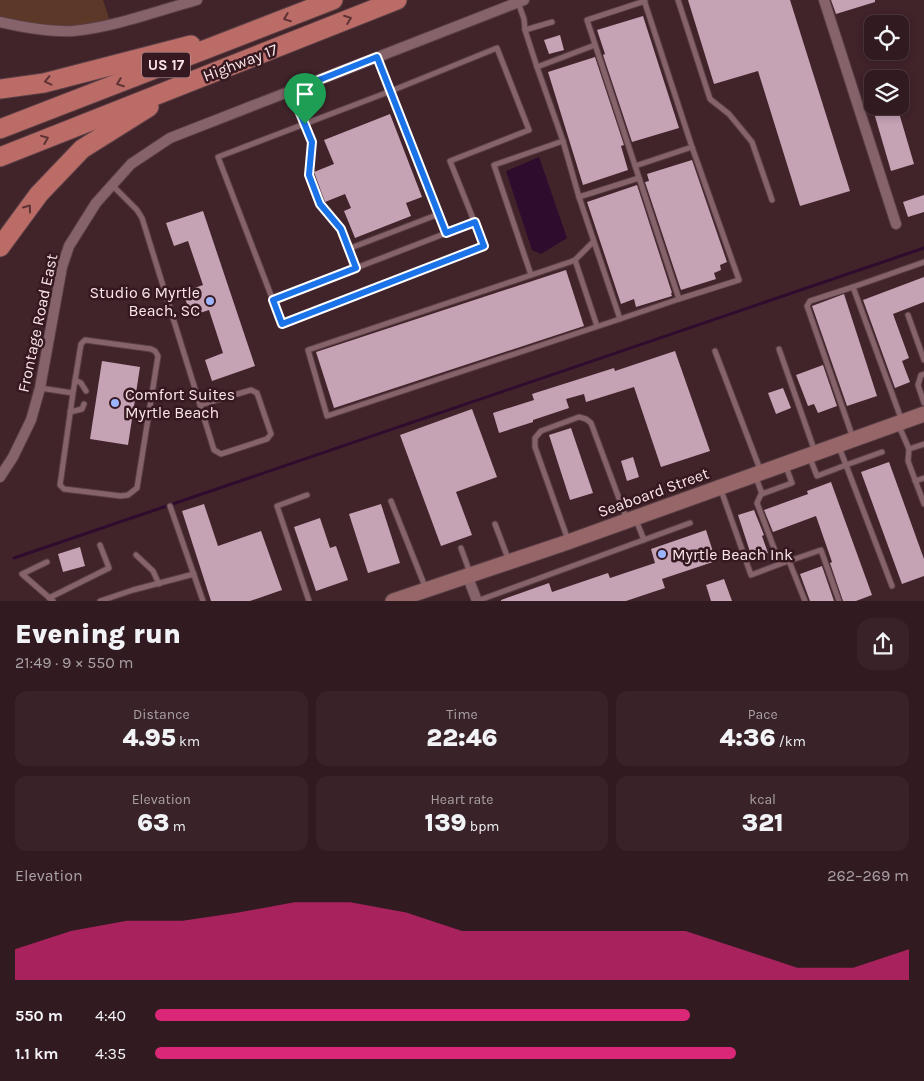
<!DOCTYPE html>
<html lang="en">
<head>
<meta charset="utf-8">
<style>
	:root { --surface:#311a20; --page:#392329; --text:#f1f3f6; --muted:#a8a1a5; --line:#4c383e; --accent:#db2777 }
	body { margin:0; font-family:Karla,sans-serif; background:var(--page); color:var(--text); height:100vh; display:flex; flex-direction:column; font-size:19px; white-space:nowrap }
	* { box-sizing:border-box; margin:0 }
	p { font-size:16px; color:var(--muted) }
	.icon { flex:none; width:28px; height:28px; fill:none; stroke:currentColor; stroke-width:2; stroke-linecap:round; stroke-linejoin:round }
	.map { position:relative; height:601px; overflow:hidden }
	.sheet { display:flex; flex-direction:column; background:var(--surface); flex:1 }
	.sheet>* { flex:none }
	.buttons { position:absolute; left:864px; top:15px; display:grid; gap:10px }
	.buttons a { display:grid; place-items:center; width:45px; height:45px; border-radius:10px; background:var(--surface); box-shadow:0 2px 8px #0003,0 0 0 1px var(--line); font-size:25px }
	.pin { position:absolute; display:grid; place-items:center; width:42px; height:42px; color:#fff; margin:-51px -21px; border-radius:50% 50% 50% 0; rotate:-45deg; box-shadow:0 0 5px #0007 }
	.pin .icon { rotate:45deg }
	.round { display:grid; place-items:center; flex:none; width:52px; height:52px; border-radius:15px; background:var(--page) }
	.headline { display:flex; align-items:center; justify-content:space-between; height:85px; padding:0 15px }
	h1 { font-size:28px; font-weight:800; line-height:38px }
	.figures { display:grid; grid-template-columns:repeat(3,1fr); gap:8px; height:85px; padding:5px 15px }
	.figures div { display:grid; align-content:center; border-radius:12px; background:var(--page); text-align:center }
	.figures b { font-size:25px; font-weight:800 }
	.figures small { font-size:14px; font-weight:400 }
	.figures p { font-size:14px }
	.chart { height:140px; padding:10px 15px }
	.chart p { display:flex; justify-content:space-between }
	.chart svg { width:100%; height:90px; margin-top:5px; fill:var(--accent); opacity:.7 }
	ul { padding:0 15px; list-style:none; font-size:16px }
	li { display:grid; grid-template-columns:80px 60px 1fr; align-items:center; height:38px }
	li i { height:12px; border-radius:6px; background:var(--accent) }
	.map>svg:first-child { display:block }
	.green { fill:#5c3829 }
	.water { fill:#2e0c2e }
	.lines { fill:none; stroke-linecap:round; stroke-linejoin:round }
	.stream { stroke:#2e0c2e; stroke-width:3 }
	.building { fill:#c5a2b4 }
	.lane-casing { stroke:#593f45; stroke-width:7 }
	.street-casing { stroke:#593f45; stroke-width:12 }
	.secondary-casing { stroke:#593f45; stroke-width:17 }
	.highway-casing { stroke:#593f45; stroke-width:21 }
	.lane { stroke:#86636a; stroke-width:5 }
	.street { stroke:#86636a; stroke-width:10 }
	.secondary { stroke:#966669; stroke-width:15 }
	.highway { stroke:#bb6c66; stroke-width:19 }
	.oneway { stroke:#5e3235 }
	.route-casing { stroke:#fff; stroke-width:10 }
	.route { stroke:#1a73e8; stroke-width:6 }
	.poi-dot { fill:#9cb4fd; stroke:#361920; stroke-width:2 }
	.labels { text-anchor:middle; stroke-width:5; stroke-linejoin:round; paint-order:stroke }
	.shield { fill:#361920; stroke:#bfa8ac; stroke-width:1 }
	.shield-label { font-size:15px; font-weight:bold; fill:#fae5e8 }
	.street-label { font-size:16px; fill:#fae5e8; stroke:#361920 }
	.poi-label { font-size:16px; fill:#fae5e8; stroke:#361920; text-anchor:start }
</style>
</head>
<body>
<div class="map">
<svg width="924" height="601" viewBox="0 0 924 601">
	<rect width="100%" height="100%" fill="#41232a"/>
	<path class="green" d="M0,0H103L111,24L72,31L0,22Z"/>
	<path class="water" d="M539,157L567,238L541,254L532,250L506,171Z"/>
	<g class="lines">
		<path class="stream" d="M14,558L924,248"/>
	</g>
	<g class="building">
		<path d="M688,0H790L850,191L800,206L758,71L714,84Z"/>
		<path d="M831,0H875V2L836,14Z"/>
		<path d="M643,16L679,128L632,142L603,55L605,54L597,30Z"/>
		<path d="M560,35L564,50L549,54L544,40Z"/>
		<path d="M595,57L624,145L621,146L628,170L583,185L548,72Z"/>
		<path d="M872,106H897L914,164L891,171Z"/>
		<path d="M390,114L422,197L406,203L411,216L355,238L344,211L351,208L345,194L325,202L314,172L334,164L324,140Z"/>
		<path d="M692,160L727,262L720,265L721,270L714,273L716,279L681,290L645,182L649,181L647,174Z"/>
		<path d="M637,185L672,293H671L672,296L636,307L634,299L621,304L587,202Z"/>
		<path d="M924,195V212L908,217L903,202Z"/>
		<path d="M203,211L255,366L212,381L205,360L223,353L209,310L191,316L183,292L203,285L188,241L174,246L166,223Z"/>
		<path d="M566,270L584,326L334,408L316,352Z"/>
		<path d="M924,277V302L893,314L909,358L902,361L910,382L895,388L863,300Z"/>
		<path d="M844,294L877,396L847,406L812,306Z"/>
		<path d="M675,351L710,451L661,467L634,387L586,402L584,394L566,399L569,408L533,420V422L499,433L493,413L534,400L532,394L614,368L615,371Z"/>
		<path d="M102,361L140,367L128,445L90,439Z"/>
		<path d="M823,365L837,406L818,413L814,404L808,406L796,375Z"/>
		<path d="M783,388L791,408L776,414L768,393Z"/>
		<path d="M472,409L497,477L456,492L472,535L441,546L400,435Z"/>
		<path d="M571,428L593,493L570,500L549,435Z"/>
		<path d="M633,457L639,477L627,481L621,461Z"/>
		<path d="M889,462L924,559V576L902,584L861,472Z"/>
		<path d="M831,482L872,595L856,601H843L830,563L832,562L816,516L773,532L764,510L808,494L807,491Z"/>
		<path d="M204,504L218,546L261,531L282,590L250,601H211L182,511Z"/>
		<path d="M381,504L400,563L368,573L349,514Z"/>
		<path d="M754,510L764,535L762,536L768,553L752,558L738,515Z"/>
		<path d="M320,518L330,548L336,546L348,580L316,591L294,527Z"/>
		<path d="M706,530L716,561L662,579L665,588L626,601H501V600L549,583L552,592L608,573L610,578L655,563L651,549Z"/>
		<path d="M80,547L85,566L63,572L58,554Z"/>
		<path d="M822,566L834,601H810L800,574Z"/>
		<path d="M724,579L732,601H711L706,585Z"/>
	</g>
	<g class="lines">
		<defs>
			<g id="lane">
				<path d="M678,0L710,99L729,114L752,142L772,200"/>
				<path d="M645,1L587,20L679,299L739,280L692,147"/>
				<path d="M518,2L524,19L525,30L537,67"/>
				<path d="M525,30L552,22"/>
				<path d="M497,48L529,130L450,161L484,246L282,324L218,157L391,91Z"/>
				<path d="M291,91L312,142L309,175L320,204L341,229L348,249L439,214L377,57"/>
				<path d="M635,166L692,147L644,0"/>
				<path d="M639,178L579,197L620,319L679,299"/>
				<path d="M112,185L137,210L142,218L214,450L221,454L267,439L271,434L257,393L251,390L200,405"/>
				<path d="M579,197L563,141L537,67L595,45"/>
				<path d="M439,214L447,233"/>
				<path d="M593,242L575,260L570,262L308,350L327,416L620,319"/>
				<path d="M348,249L356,268"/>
				<path d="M575,260L597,326"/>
				<path d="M531,275L494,165L563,141"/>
				<path d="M853,287L924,262"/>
				<path d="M273,300L475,222"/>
				<path d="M908,315L924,360"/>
				<path d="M779,349L815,452"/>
				<path d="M715,351L761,472"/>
				<path d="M924,374L921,375L918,385L924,403"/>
				<path d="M75,380L81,383L86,391"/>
				<path d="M40,388L73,393L81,344L85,340L151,349L155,351L158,356L137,488L128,495L121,496L64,489L60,485L73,393"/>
				<path d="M70,412L82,409L84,404"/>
				<path d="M899,426L909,449L908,461L924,504"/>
				<path d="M853,438L807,306L810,301L853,287L902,421"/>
				<path d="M839,447L846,465L882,452"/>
				<path d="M909,449L924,444"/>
				<path d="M810,458L817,476L846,465L892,586"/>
				<path d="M756,477L762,494L792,483L785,464"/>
				<path d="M915,481L924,478"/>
				<path d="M721,490L751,575L780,564"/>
				<path d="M762,492L757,503L780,564L821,550L839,601"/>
				<path d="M307,495L277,506L309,601"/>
				<path d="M391,501L426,589"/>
				<path d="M170,506L203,601"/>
				<path d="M636,520L644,540"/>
				<path d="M495,524L509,561"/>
				<path d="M568,540L535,447V438L541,431L579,417L586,419L591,423L627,520"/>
				<path d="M461,548L470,573"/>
				<path d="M136,555L153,571L159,584"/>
				<path d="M789,561L805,601"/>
				<path d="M47,562L22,574L53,601"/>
				<path d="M49,598L109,568L100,545"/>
				<path d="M100,601L133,590L194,574"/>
				<path d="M477,601L690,523"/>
			</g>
			<g id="street">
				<path d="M824,0L896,224"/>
				<path d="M0,22C22,27 50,32 73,31C115,27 157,11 197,0"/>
				<path d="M0,477L13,457L31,420L40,388L62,267L69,246L96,203L131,164L170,138L524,0"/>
				<path d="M467,575L477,601"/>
			</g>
			<path id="secondary" d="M393,601L568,542L924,414"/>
			<g id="highway">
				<path d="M0,89L44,83L191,45"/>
				<path d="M0,129L333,0"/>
				<path d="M0,157L397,0"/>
				<path d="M0,247L39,194L82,149L149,107"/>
			</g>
		</defs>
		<use href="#lane" class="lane-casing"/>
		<use href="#street" class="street-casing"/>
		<use href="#secondary" class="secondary-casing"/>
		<use href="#highway" class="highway-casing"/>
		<use href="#lane" class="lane"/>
		<use href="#street" class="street"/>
		<use href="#secondary" class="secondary"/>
		<use href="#highway" class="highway"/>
	</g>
	<defs><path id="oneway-chevron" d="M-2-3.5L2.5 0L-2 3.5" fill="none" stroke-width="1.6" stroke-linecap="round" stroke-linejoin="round" transform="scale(1.25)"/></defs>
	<g class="oneway">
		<use href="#oneway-chevron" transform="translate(287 18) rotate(159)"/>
		<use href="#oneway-chevron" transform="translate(348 19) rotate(-21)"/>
		<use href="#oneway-chevron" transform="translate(48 81) rotate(167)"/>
		<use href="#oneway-chevron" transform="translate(120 83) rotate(159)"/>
		<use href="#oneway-chevron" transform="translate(45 139) rotate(-22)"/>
		<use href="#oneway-chevron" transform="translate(28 208) rotate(-54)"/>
	</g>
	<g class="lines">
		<defs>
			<path id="route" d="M377,57L446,233L475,222L484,246L282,324L273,300L356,268L341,229L320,204L309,175L312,142L291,91Z"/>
		</defs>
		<use href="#route" class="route-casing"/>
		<use href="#route" class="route"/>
	</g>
	<g class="poi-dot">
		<circle cx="210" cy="301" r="5"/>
		<circle cx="115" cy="403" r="5"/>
		<circle cx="662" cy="554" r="5"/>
	</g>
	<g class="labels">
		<rect class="shield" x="142" y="52.5" width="48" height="25" rx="4"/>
		<g class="shield-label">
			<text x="166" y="70">US 17</text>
		</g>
		<g class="street-label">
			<text transform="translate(240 62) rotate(-21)" y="6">Highway 17</text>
			<text transform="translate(37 323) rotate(-78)" y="6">Frontage Road East</text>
			<text transform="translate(653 492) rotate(-20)" y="6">Seaboard Street</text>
		</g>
		<g class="poi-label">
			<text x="200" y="298" text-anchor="end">Studio 6 Myrtle<tspan x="200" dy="18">Beach, SC</tspan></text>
			<text x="125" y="400">Comfort Suites<tspan x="125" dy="18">Myrtle Beach</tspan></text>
			<text x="672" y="560">Myrtle Beach Ink</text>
		</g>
	</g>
</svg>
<div class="buttons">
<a><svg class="icon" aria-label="locate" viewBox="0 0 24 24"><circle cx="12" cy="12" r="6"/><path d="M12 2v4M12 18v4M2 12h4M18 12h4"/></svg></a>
<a><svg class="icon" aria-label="layers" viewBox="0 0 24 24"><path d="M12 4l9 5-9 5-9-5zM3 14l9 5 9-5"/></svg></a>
</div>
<div class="pin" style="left:305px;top:124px;background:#1e9e55"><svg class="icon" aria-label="arrive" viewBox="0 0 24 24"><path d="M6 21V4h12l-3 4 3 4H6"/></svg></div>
</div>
<section class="sheet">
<div class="headline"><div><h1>Evening run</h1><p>21:49 · 9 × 550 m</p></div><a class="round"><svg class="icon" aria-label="share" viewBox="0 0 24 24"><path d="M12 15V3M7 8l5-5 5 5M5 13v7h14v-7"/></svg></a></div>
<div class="figures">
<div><p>Distance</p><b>4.95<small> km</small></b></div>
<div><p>Time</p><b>22:46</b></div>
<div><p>Pace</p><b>4:36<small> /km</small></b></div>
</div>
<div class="figures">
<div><p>Elevation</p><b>63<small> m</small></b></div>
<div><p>Heart rate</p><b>139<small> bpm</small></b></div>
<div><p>kcal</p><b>321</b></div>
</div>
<div class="chart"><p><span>Elevation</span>262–269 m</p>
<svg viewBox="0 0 160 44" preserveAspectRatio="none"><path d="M0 44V29L10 20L20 15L30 15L40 11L50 6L60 6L70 11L80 20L90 20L100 20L110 20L120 20L130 29L140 38L150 38L160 29V44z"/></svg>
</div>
<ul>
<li><b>550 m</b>4:40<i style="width:71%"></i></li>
<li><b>1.1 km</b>4:35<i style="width:77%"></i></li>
</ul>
</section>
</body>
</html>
